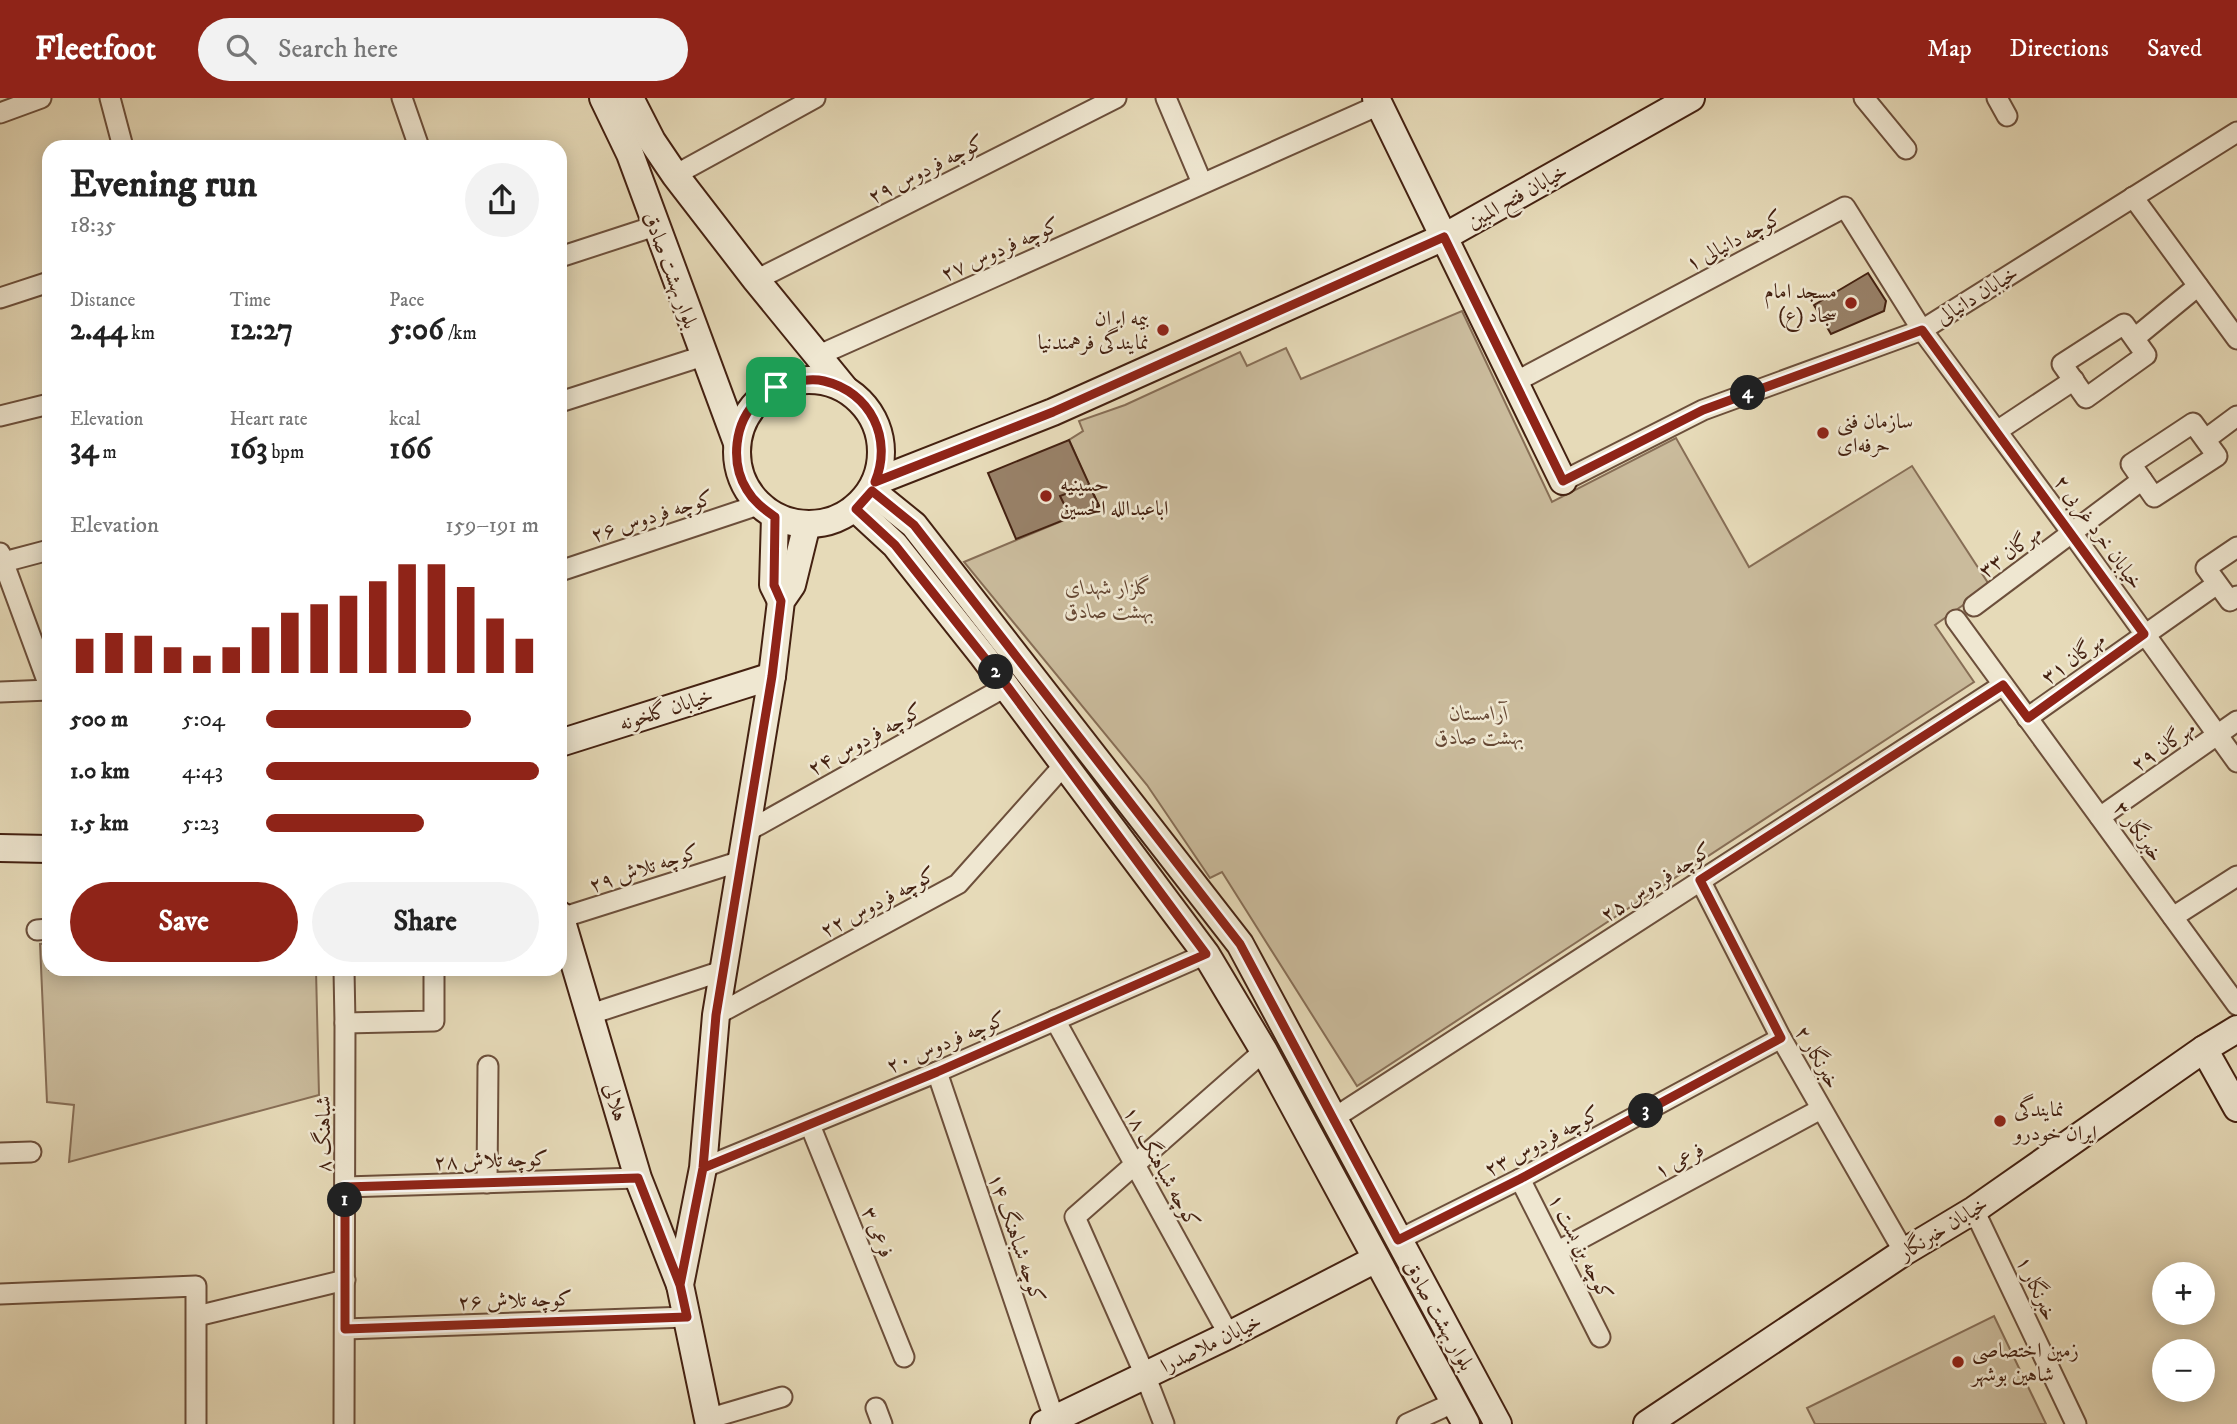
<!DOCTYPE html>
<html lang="en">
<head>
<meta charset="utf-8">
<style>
	:root { --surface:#fff; --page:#f2f2f2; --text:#222; --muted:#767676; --accent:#8f2418 }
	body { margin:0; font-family:"IM FELL DW Pica",Amiri,serif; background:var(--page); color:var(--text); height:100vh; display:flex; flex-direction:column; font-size:26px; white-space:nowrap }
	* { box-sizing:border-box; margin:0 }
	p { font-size:23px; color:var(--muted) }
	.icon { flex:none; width:38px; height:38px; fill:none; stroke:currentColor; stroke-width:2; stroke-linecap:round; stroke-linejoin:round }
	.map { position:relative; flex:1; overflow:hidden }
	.drawer { position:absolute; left:42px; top:42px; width:525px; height:836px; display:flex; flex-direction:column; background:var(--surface); border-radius:21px; box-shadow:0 4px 18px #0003 }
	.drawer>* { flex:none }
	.controls { position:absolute; left:2152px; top:1164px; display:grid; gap:14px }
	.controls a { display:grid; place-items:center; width:63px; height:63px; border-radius:50%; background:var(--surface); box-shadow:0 4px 18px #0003; font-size:35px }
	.pin { position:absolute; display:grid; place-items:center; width:60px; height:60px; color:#fff; margin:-30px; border-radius:14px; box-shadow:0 4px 10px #0006 }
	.km { position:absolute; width:35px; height:35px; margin:-18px; border-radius:50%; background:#222; color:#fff; font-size:19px; line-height:35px; text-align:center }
	.round { display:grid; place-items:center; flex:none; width:74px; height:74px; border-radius:37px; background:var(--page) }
	.headline { display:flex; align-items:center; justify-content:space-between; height:119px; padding:0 28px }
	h1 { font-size:38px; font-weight:700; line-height:52px }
	.figures { display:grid; grid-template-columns:repeat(3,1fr); gap:10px; height:119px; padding:7px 28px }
	.figures div { display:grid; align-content:center }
	.figures b { font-size:30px; font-weight:700 }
	.figures small { font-size:19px; font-weight:400 }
	.figures p { font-size:19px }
	.chart { height:196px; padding:14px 28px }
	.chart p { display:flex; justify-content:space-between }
	.chart svg { width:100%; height:126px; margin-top:7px; stroke:var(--accent); stroke-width:6 }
	.primary-button { display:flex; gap:14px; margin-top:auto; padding:14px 28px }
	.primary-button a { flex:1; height:80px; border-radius:42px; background:var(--accent); color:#fff; font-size:28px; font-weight:700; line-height:80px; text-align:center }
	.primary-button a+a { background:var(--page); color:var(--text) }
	ul { padding:0 28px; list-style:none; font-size:23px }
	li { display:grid; grid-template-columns:112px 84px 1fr; align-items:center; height:52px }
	li i { height:18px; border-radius:9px; background:var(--accent) }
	header { display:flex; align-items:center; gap:42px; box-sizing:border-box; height:98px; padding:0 35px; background:var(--accent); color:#fff }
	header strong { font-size:33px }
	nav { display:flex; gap:38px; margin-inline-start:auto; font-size:24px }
	.search { width:490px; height:63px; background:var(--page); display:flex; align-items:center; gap:18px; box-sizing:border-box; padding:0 24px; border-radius:38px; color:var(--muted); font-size:26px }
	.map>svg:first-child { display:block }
	.green { fill:#cabb9c; stroke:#876e56; stroke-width:2 }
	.building { fill:#988168; stroke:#442111; stroke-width:2 }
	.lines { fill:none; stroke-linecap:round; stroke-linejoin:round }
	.street-casing { stroke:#6c4f3b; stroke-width:23 }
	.secondary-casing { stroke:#442111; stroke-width:30 }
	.street { stroke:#efe7d1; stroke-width:19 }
	.secondary { stroke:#efe7d1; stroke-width:26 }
	.route-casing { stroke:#fff; stroke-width:14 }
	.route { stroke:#8f2418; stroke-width:9 }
	.poi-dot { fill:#8f2418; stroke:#efe7d1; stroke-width:2.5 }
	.labels { text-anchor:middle; stroke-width:5; stroke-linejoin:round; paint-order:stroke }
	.street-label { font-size:21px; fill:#442111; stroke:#efe7d1 }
	.poi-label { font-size:21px; fill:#442111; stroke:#efe7d1; text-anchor:start }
	.park-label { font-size:21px; font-style:italic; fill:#664834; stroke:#efe7d1 }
</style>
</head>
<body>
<header>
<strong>Fleetfoot</strong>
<div class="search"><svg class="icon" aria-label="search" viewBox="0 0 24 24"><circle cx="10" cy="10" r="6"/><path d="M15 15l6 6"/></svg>Search here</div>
<nav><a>Map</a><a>Directions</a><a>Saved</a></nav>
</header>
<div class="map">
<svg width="2237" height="1326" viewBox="0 0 2237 1326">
	<rect width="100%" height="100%" fill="#e6dab8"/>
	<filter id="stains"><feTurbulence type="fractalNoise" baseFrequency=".00286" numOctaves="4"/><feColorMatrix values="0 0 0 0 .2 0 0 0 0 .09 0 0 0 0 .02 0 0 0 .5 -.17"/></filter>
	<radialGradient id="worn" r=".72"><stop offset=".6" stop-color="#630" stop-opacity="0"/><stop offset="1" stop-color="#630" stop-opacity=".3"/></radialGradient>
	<g class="green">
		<path d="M1462,213L1552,404L1676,340L1749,469L1912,368L1990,488L1935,527L1974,584L1357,988L1222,774L1210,780L1147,687L964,464L1098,408L1069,342L1083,333L1079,323L1125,307L1240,254L1247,268L1286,250L1301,281Z"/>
		<path d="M49,845V872H316L319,997L69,1064L74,1007L47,1004L40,846Z"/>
		<path d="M1994,1218L2046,1326H1815L1807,1310Z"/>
	</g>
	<g class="building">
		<path d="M1868,175L1886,203L1884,213L1831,236L1814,207Z"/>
		<path d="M1069,342L1099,408L1016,441L988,375Z"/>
		<path d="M1089,387L1099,408L1071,420L1060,398Z"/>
	</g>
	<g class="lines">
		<defs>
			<g id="street">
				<path d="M110,0L123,49"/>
				<path d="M402,0L419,49"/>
				<path d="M1166,0L1202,85"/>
				<path d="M1864,0L1906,51"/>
				<path d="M1997,0L2007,18"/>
				<path d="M0,15L41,0"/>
				<path d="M675,77L815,0"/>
				<path d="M2133,99L2237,241"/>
				<path d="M560,159L655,128"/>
				<path d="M756,182L1116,0"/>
				<path d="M0,200L49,184"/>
				<path d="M2124,226L2146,257L2086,300L2062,266Z"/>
				<path d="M2136,239L2198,188"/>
				<path d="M817,258L1379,7"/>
				<path d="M1515,284L1845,109L1922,232L2072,435L2237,664"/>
				<path d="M560,304L703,258"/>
				<path d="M0,318L49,306"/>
				<path d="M2193,325L2217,358L2154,399L2131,366Z"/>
				<path d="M1997,333L2074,282"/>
				<path d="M2206,341L2237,318"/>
				<path d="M1563,383L1703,312L1922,232L2237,34"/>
				<path d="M2237,449L2206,470L2230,503L2237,498"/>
				<path d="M0,455L49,588"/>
				<path d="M0,465L49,452"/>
				<path d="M560,473L758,407"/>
				<path d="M1974,508L2142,382"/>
				<path d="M1956,522L2237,907"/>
				<path d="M0,594L49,592"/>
				<path d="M2027,620L2217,486"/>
				<path d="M2100,719L2237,623"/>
				<path d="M746,734L1007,588"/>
				<path d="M1700,782L1781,940L1904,1154"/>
				<path d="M2173,819L2237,778"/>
				<path d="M561,820L741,763"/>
				<path d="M37,832L49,831"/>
				<path d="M344,872L345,925L344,1326"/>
				<path d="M591,916L722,873"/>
				<path d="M716,917L958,786L1064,667"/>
				<path d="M1055,922L1229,1237"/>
				<path d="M345,925L434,923V872"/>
				<path d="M937,974L1056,1326"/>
				<path d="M1334,1020L2003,587"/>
				<path d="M810,1027L904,1259"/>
				<path d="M0,1055L31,1054"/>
				<path d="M703,1070L937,974L1206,856"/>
				<path d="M1520,1081L1600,1239"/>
				<path d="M487,1085L488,968"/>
				<path d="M345,1089L638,1080"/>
				<path d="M1974,1112L2076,1326"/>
				<path d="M1398,1142L1520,1081L1781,940"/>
				<path d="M1558,1153L1821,1011"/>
				<path d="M0,1196L196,1188V1326"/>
				<path d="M197,1218L345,1182"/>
				<path d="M345,1231L687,1219"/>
				<path d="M876,1310L882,1326"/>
				<path d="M707,1321L782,1299"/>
				<path d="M1164,1326L1145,1277L1075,1119L1264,953"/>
				<path d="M1407,1326L1455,1304"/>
			</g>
			<g id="secondary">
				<path d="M603,0L630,56L737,345"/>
				<path d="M630,0L652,43L675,77L756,182L845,291"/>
				<path d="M1376,0L1563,383"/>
				<circle cx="809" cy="354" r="72"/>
				<path d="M875,384L1053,314L1444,139L1691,0"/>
				<path d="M872,393L914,427L1240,846L1498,1326"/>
				<path d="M856,411L895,447L983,558L1206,856L1264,953L1466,1326"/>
				<path d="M775,419L773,487L781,503"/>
				<path d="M560,645L772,578"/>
				<path d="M0,750L49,751"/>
				<path d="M560,817L638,1080L680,1187"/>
				<path d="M2204,951L2237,1010"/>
				<path d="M709,1326L680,1187L703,1070L716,917L772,578L781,503L792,487L807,426"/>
				<path d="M1044,1326L1229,1237L1376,1161"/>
				<path d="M1647,1326L1904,1154L1974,1112L2204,951L2237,931"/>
			</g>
		</defs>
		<use href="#street" class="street-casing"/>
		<use href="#secondary" class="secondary-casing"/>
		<use href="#street" class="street"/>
		<use href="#secondary" class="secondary"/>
	</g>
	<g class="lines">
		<defs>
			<path id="route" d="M776,289C770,294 764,297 758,302C734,324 730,365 747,392C754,404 764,411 775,419L774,487L781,503L772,578L716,917L703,1070L680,1187L687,1219L345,1231V1089L638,1080L680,1187L703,1070L937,974L1206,856L1007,588L895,447L856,411L872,393L914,427L1240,846L1398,1142L1520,1081L1781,940L1700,782L2003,587L2028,620L2144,536L1922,232L1703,312L1563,383L1444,139L1053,314L875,384C893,341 871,294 824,283C808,279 792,285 776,289"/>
		</defs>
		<use href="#route" class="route-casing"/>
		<use href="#route" class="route"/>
	</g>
	<g class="poi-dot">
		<circle cx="1851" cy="205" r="7"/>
		<circle cx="1163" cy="232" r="7"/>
		<circle cx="1823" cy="335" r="7"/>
		<circle cx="1046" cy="398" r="7"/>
		<circle cx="2000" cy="1023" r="7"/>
		<circle cx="1958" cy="1264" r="7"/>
	</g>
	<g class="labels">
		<g class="street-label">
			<text transform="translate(926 71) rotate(-27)" y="7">کوچه فردوس ۲۹</text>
			<text transform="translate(1517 98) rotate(-29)" y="7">خیابان فتح المبین</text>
			<text transform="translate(1734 142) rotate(-28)" y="7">کوچه دانیالی ۱</text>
			<text transform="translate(1000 151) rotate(-24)" y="7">کوچه فردوس ۲۷</text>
			<text transform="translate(671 172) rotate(70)" y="7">بلوار بهشت صادق</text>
			<text transform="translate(1977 197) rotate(-32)" y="7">خیابان دانیالی</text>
			<text transform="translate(652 418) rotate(-18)" y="7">کوچه فردوس ۲۶</text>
			<text transform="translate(2099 434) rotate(54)" y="7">خیابان خرد غربی ۲</text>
			<text transform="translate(2010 453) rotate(-37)" y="7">مهرگان ۳۳</text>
			<text transform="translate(2073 560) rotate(-36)" y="7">مهرگان ۳۱</text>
			<text transform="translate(666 611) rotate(-18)" y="7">خیابان گلخونه</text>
			<text transform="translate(865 641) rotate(-29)" y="7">کوچه فردوس ۲۴</text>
			<text transform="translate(2163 648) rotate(-35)" y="7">مهرگان ۲۹</text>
			<text transform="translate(2139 733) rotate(54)" y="7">خبرنگار ۳</text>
			<text transform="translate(644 770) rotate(-18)" y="7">کوچه تلاش ۲۹</text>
			<text transform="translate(1656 784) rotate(-33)" y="7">کوچه فردوس ۲۵</text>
			<text transform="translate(878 804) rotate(-28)" y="7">کوچه فردوس ۲۲</text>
			<text transform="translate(946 944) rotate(-23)" y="7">کوچه فردوس ۲۰</text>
			<text transform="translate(1818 959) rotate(60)" y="7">خبرنگار ۲</text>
			<text transform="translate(616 1004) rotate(74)" y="7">هلالی</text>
			<text transform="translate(323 1036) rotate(-90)" y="7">شباهنگ ۸</text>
			<text transform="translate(1542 1043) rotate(-28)" y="7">کوچه فردوس ۲۳</text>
			<text transform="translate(491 1062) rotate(-2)" y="7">کوچه تلاش ۲۸</text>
			<text transform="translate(1679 1062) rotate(-28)" y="7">فرعی ۱</text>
			<text transform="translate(1162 1069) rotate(61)" y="7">کوچه شباهنگ ۱۸</text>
			<text transform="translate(1943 1130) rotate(-32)" y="7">خیابان خبرنگار</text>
			<text transform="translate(878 1134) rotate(68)" y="7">فرعی ۳</text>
			<text transform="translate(1017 1140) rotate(71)" y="7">کوچه شباهنگ ۱۴</text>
			<text transform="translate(1581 1149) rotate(63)" y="7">کوچه بن بست ۱</text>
			<text transform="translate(2037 1190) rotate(65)" y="7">خبرنگار ۱</text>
			<text transform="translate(515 1202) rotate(-2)" y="7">کوچه تلاش ۲۶</text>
			<text transform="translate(1439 1217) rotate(61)" y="7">بلوار بهشت صادق</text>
			<text transform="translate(1211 1245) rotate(-26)" y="7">خیابان ملاصدرا</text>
		</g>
		<g class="poi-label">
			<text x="1837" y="200" text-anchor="end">مسجد امام<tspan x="1837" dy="24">سجاد (ع)</tspan></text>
			<text x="1149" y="227" text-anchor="end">بیمه ایران<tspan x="1149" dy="24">نمایندگی فرهمندنیا</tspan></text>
			<text x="1837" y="330">سازمان فنی<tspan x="1837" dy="24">حرفه‌ای</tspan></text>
			<text x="1060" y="393">حسینیه<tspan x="1060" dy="24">اباعبدالله الحسین</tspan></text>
			<text x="2014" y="1018">نمایندگی<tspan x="2014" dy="24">ایران خودرو</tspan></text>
			<text x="1972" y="1259">زمین اختصاصی<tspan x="1972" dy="24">شاهین بوشهر</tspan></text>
		</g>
		<g class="park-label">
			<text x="1109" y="496">گلزار شهدای<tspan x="1109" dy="24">بهشت صادق</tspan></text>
			<text x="1479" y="622">آرامستان<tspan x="1479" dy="24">بهشت صادق</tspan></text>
		</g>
	</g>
	<rect width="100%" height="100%" filter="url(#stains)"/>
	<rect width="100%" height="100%" fill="url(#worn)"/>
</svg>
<div class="controls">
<a>+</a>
<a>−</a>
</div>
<div class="pin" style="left:776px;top:289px;background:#1e9e55"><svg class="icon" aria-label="arrive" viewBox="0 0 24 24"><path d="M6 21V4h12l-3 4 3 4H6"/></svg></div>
<b class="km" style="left:345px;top:1102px">1</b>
<b class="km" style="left:996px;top:574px">2</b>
<b class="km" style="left:1646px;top:1013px">3</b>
<b class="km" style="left:1748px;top:295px">4</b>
<section class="drawer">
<div class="headline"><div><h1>Evening run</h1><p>18:35</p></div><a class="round"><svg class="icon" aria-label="share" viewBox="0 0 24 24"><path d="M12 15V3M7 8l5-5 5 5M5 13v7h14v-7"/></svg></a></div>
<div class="figures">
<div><p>Distance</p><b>2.44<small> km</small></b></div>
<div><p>Time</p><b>12:27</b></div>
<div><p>Pace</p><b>5:06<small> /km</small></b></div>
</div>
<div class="figures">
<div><p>Elevation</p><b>34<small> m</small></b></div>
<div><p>Heart rate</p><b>163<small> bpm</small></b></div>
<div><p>kcal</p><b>166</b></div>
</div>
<div class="chart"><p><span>Elevation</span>159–191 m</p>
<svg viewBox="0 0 160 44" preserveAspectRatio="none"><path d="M5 44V32M15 44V30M25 44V31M35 44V35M45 44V38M55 44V35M65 44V28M75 44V23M85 44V20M95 44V17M105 44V12M115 44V6M125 44V6M135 44V14M145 44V25M155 44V32"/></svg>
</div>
<ul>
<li><b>500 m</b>5:04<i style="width:75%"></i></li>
<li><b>1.0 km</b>4:43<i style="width:100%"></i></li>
<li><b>1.5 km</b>5:23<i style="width:58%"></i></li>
</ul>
<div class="primary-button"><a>Save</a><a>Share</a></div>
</section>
</div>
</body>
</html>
